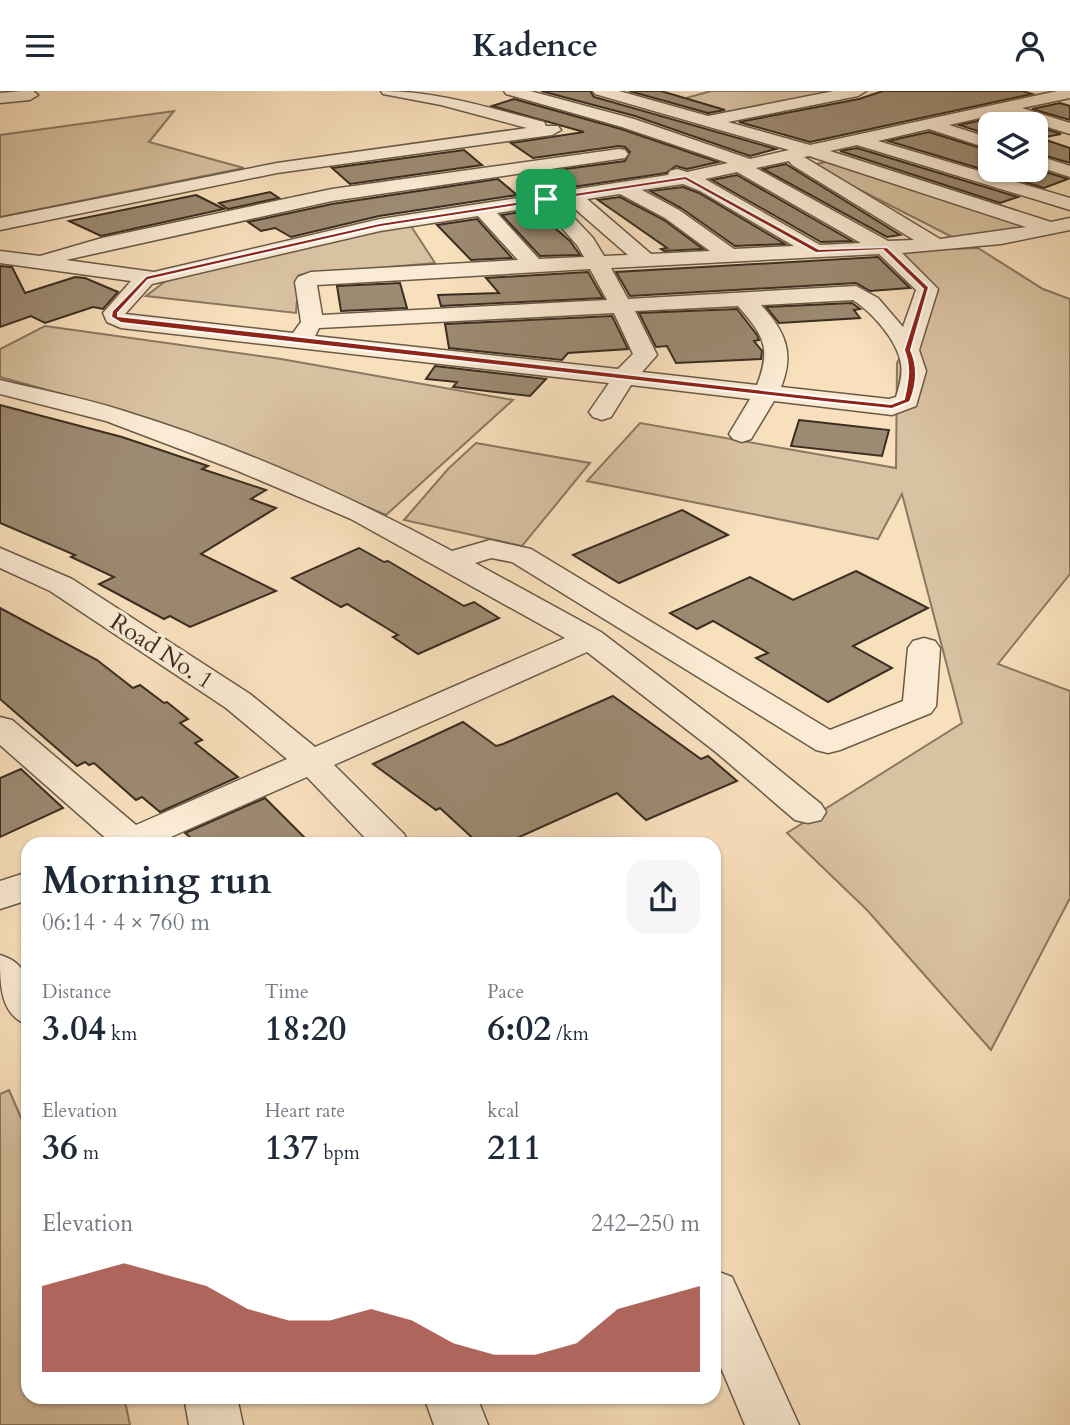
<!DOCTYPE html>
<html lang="en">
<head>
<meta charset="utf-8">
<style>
	:root { --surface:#fff; --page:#f6f6f7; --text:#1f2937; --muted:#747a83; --accent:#8f2418 }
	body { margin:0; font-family:Cardo,serif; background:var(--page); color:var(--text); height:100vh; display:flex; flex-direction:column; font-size:26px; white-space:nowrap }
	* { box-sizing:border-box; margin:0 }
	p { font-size:23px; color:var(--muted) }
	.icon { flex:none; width:38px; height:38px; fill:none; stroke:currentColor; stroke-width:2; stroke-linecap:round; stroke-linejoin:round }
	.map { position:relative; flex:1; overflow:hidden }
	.side { position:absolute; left:21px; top:746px; width:700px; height:567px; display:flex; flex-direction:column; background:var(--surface); border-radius:21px; box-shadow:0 2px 5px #0004 }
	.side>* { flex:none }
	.controls { position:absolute; left:978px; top:21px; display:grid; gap:14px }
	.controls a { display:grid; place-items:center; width:70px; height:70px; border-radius:14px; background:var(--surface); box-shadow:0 2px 5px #0004; font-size:35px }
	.pin { position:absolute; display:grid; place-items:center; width:60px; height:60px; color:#fff; margin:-30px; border-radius:14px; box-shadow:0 4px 10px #0006 }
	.round { display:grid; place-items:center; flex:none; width:74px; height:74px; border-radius:21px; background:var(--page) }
	.summary { display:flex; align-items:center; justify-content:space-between; height:119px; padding:0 21px }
	h1 { font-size:38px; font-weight:700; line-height:52px }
	.metrics { display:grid; grid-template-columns:repeat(3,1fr); gap:10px; height:119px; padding:7px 21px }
	.metrics div { display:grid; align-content:center }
	.metrics b { font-size:35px; font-weight:700 }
	.metrics small { font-size:19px; font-weight:400 }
	.metrics p { font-size:19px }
	.chart { height:196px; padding:14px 21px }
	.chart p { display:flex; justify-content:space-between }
	.chart svg { width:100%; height:126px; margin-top:7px; fill:var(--accent); opacity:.7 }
	header { display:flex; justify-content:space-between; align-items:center; height:91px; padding:0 21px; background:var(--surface); font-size:32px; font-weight:700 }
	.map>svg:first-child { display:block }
	.green { fill:#d9c2a2; stroke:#8a7862; stroke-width:2 }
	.building { fill:#9d8a72; stroke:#3a2d21; stroke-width:2 }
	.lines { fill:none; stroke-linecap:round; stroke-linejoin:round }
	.minor-casing { stroke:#6a5a48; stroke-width:3 }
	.minor { fill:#fbebd4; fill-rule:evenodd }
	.route { fill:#8f2418; stroke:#fff; stroke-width:2; fill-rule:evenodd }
	.labels { text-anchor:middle; stroke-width:7; stroke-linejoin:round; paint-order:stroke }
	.street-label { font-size:24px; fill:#3a2d21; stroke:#fbebd4 }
</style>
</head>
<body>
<header><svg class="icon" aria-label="menu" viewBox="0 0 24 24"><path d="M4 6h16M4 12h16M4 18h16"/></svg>Kadence<svg class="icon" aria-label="person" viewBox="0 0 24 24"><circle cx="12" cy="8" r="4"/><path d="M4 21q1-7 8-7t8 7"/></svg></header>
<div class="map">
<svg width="1070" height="1334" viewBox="0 0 1070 1334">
	<rect width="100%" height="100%" fill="#f9e0bd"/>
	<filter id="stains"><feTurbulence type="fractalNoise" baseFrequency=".00286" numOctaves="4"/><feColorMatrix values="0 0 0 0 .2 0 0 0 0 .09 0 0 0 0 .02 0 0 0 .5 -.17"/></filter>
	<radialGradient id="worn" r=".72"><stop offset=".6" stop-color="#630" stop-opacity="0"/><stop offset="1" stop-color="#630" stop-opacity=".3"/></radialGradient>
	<g class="green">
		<path d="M711,0H848L719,26L672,11Z"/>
		<path d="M174,20L149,51L244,77L0,126V44Z"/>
		<path d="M831,70L1031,135L954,147L811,74Z"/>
		<path d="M409,132L435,172L299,184L296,222L146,205L171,186Z"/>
		<path d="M978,157L1043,198L1070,208V483L998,573L1070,600V807L991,959L867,819L787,742L962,632L902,403L878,448L587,390L640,332L896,377L897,272L930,211L896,160Z"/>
		<path d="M45,235L281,268L513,309L386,424L210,350L127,321L0,286V258Z"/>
		<path d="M476,352L590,372L522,455L404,429L448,378Z"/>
		<path d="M9,999L28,1043V1306H124L130,1334H0V1003Z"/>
	</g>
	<g class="building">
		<path d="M541,0H590L594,6L776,58L750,65L635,25Z"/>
		<path d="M629,0H661L725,19L708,22Z"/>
		<path d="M883,0H1023L1032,3L810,51L739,31L859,8Z"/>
		<path d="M514,8L621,38L718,71L687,78L676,75L666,82L573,96L551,80L625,70L630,61L625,56L619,55L533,67L511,52L584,41L492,15Z"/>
		<path d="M1060,12L1070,15V29L1032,18Z"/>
		<path d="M1002,25L1030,33H990V44L959,34Z"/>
		<path d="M1036,35L1061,43L1040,47L1070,57V72L1036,62Z"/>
		<path d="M929,41L990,60V79L1036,78L1068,88L1044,97L888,50Z"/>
		<path d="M857,57L1018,106L1000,112L840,60Z"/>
		<path d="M464,59L482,74L350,93L332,77Z"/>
		<path d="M786,73L789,75L900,144L887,146L763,78Z"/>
		<path d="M737,84L852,150L821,151L712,89Z"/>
		<path d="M498,88L517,104L379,125L291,146L275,137L261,140L248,131L332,113Z"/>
		<path d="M683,96L699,102L785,153L735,155L681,117L650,100Z"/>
		<path d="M270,101L279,107L228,118L219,112Z"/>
		<path d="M196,104L224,118L101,145L69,130Z"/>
		<path d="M620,106L664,129L703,158L664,160L661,158L667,157L598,109Z"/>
		<path d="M534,119L570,150L580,164L540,165L502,124Z"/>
		<path d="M477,128L512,167L471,169L437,134Z"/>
		<path d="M878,166L910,197L870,200L856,192L630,205L616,181Z"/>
		<path d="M0,175L12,176L25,202L75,186L85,187L118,201L103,218L93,216L45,232L31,225L0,236Z"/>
		<path d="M588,181L603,207L441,215L438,204L499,202L486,187Z"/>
		<path d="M400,192L407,217L341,220L337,195Z"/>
		<path d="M852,212L860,218L854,219L860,227L779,232L766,216Z"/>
		<path d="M737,218L757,244L759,249L754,250L762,260L761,268L676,272L667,255L656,256L639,222Z"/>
		<path d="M612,225L628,258L568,262L562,269L449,257L445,233Z"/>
		<path d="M435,275L546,288L530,305L453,296L457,291L426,288Z"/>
		<path d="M0,314L122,346L208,375L202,378L266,399L251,408L276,417L201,463L276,500L190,536L170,525L164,528L99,493L114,486L71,466L75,464L0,432Z"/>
		<path d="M799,329L889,339L882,365L791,355Z"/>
		<path d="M682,419L728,444L619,492L573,464Z"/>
		<path d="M359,457L384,471L388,470L464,515L474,511L499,527L418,563L393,546L398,544L347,513L341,516L292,487Z"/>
		<path d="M856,480L928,517L853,555L892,577L828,611L756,567L768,562L713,530L697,538L670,522L750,486L793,509Z"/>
		<path d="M0,517L97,569L133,597L140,594L164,612L167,611L188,628L180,632L202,649L195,652L238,686L160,721L142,706L136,709L94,672L89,674L85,671L77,675L0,608Z"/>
		<path d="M613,605L701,668L708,665L737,690L646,729L617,702L506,752H478L440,717L436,719L373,673L463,631L496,655L503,653Z"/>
		<path d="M21,678L63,717L0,746V687Z"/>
		<path d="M265,707L310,752H197L185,742Z"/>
	</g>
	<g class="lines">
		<defs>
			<g id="minor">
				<path d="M22,0H33L38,4L30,9L0,12V2Z"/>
				<path d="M381,0C438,0 489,17 544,31L546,35H558L561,39L552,44L277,82L0,139V127L277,72L527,37L441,14L383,3Z"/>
				<path d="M504,0H530L634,28L750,68L789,59L595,3L593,0H619L708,25L834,0H866L858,5L728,31L810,54L1057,0H1070V7L1022,17L1070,32V43L1002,22L949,34L990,47V58L929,38L878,50L1070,107V119L857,54L830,60L1051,131L1070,127V139L1001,153L902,162L938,198L919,259L926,280L916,315L892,324L774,310L751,348L742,351L733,348L729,343L750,308L631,294L611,326L602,329L593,326L589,321L609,292L121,237L107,231L103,222L131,190L0,172V160L40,165L102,147L332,98L619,58L625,59L628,63L625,67L332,110L66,169L154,181L380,128L668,84L670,80L677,78L687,81L728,72L622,36L506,3ZM809,65L1026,136L940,148L804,66ZM789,70L792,74L914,149L888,150L756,77ZM737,81L861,152L820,154L705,88ZM683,93L700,100L794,155L734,158L679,119L642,99ZM620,103L665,127L710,160L651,163L587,108ZM567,111L628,164L604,165L593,147L560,112ZM542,115L577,154L584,166L539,168L497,122ZM478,125L518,169L311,181L298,186L295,191L301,231L293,242L125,223L152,193L380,140ZM879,163L916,199L903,236L878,207L856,195L628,208L611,177ZM590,178L607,209L322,224L317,194ZM853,209C872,221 898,250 901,273C903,284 899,296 896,306L889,308L781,296C795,262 785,240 761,214ZM738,215C763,244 772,256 757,294L642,281L657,264L635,220ZM614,222L633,263L618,278L315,245L319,237Z"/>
				<path d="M1036,64L1070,75V86L1036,75Z"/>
				<path d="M0,289C41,299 84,307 124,320C238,355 348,404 452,460L490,449L531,458L830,639L903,610L908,557L913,550L924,547L935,550L940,557L936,615L931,622L840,659L828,662L816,659L512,471L491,467L475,472L601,541L741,648L821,713L826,721L821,729L808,732L795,729L717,662L587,561L334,674L404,743L409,752H370L307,686L157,752H108L109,750L0,654V626L12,629L136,734L287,668L226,617L50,500L0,477V457L72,488L250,603L315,656L565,547L351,428L238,380L106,330L0,303Z"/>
				<path d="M28,781V809L0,818V790Z"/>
				<path d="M0,864C35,874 28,904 28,934C0,924 0,894 0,864Z"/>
				<path d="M714,1179L732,1186L799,1334H745L714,1260Z"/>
				<path d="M184,1306H237L243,1334H189Z"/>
				<path d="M424,1306H477L488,1334H434Z"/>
			</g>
		</defs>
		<use href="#minor" class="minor-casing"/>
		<use href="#minor" class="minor"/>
	</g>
	<path class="route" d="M686,85L819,158L887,156L929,196L911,259C919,277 917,294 910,311L892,318L824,311L121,232L111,226L112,220L146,185L380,132ZM685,89L816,162L883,159L923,198L904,259C911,277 908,290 904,308L891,313L824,306L118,225V222L148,189L380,136Z"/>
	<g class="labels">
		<g class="street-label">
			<text transform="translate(162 560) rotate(33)" y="8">Road No. 1</text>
		</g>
	</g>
	<rect width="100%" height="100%" filter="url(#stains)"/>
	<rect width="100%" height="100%" fill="url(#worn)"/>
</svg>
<div class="controls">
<a><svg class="icon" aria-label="layers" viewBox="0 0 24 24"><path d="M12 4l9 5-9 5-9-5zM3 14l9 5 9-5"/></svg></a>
</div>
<div class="pin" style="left:546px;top:108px;background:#1e9e55"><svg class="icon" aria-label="arrive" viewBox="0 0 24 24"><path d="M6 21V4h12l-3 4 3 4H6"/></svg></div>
<section class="side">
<div class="summary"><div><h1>Morning run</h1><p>06:14 · 4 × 760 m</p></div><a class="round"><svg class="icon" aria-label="share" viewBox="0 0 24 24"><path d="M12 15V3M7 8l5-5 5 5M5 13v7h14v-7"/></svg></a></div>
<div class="metrics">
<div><p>Distance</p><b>3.04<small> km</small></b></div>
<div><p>Time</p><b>18:20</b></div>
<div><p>Pace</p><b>6:02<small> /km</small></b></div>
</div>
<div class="metrics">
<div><p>Elevation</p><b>36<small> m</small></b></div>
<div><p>Heart rate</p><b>137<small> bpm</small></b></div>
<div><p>kcal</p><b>211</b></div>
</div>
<div class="chart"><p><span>Elevation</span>242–250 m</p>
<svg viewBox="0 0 160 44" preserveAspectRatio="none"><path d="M0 44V14L10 10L20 6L30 10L40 14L50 22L60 26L70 26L80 22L90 26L100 34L110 38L120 38L130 34L140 22L150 18L160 14V44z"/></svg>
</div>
</section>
</div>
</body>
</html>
